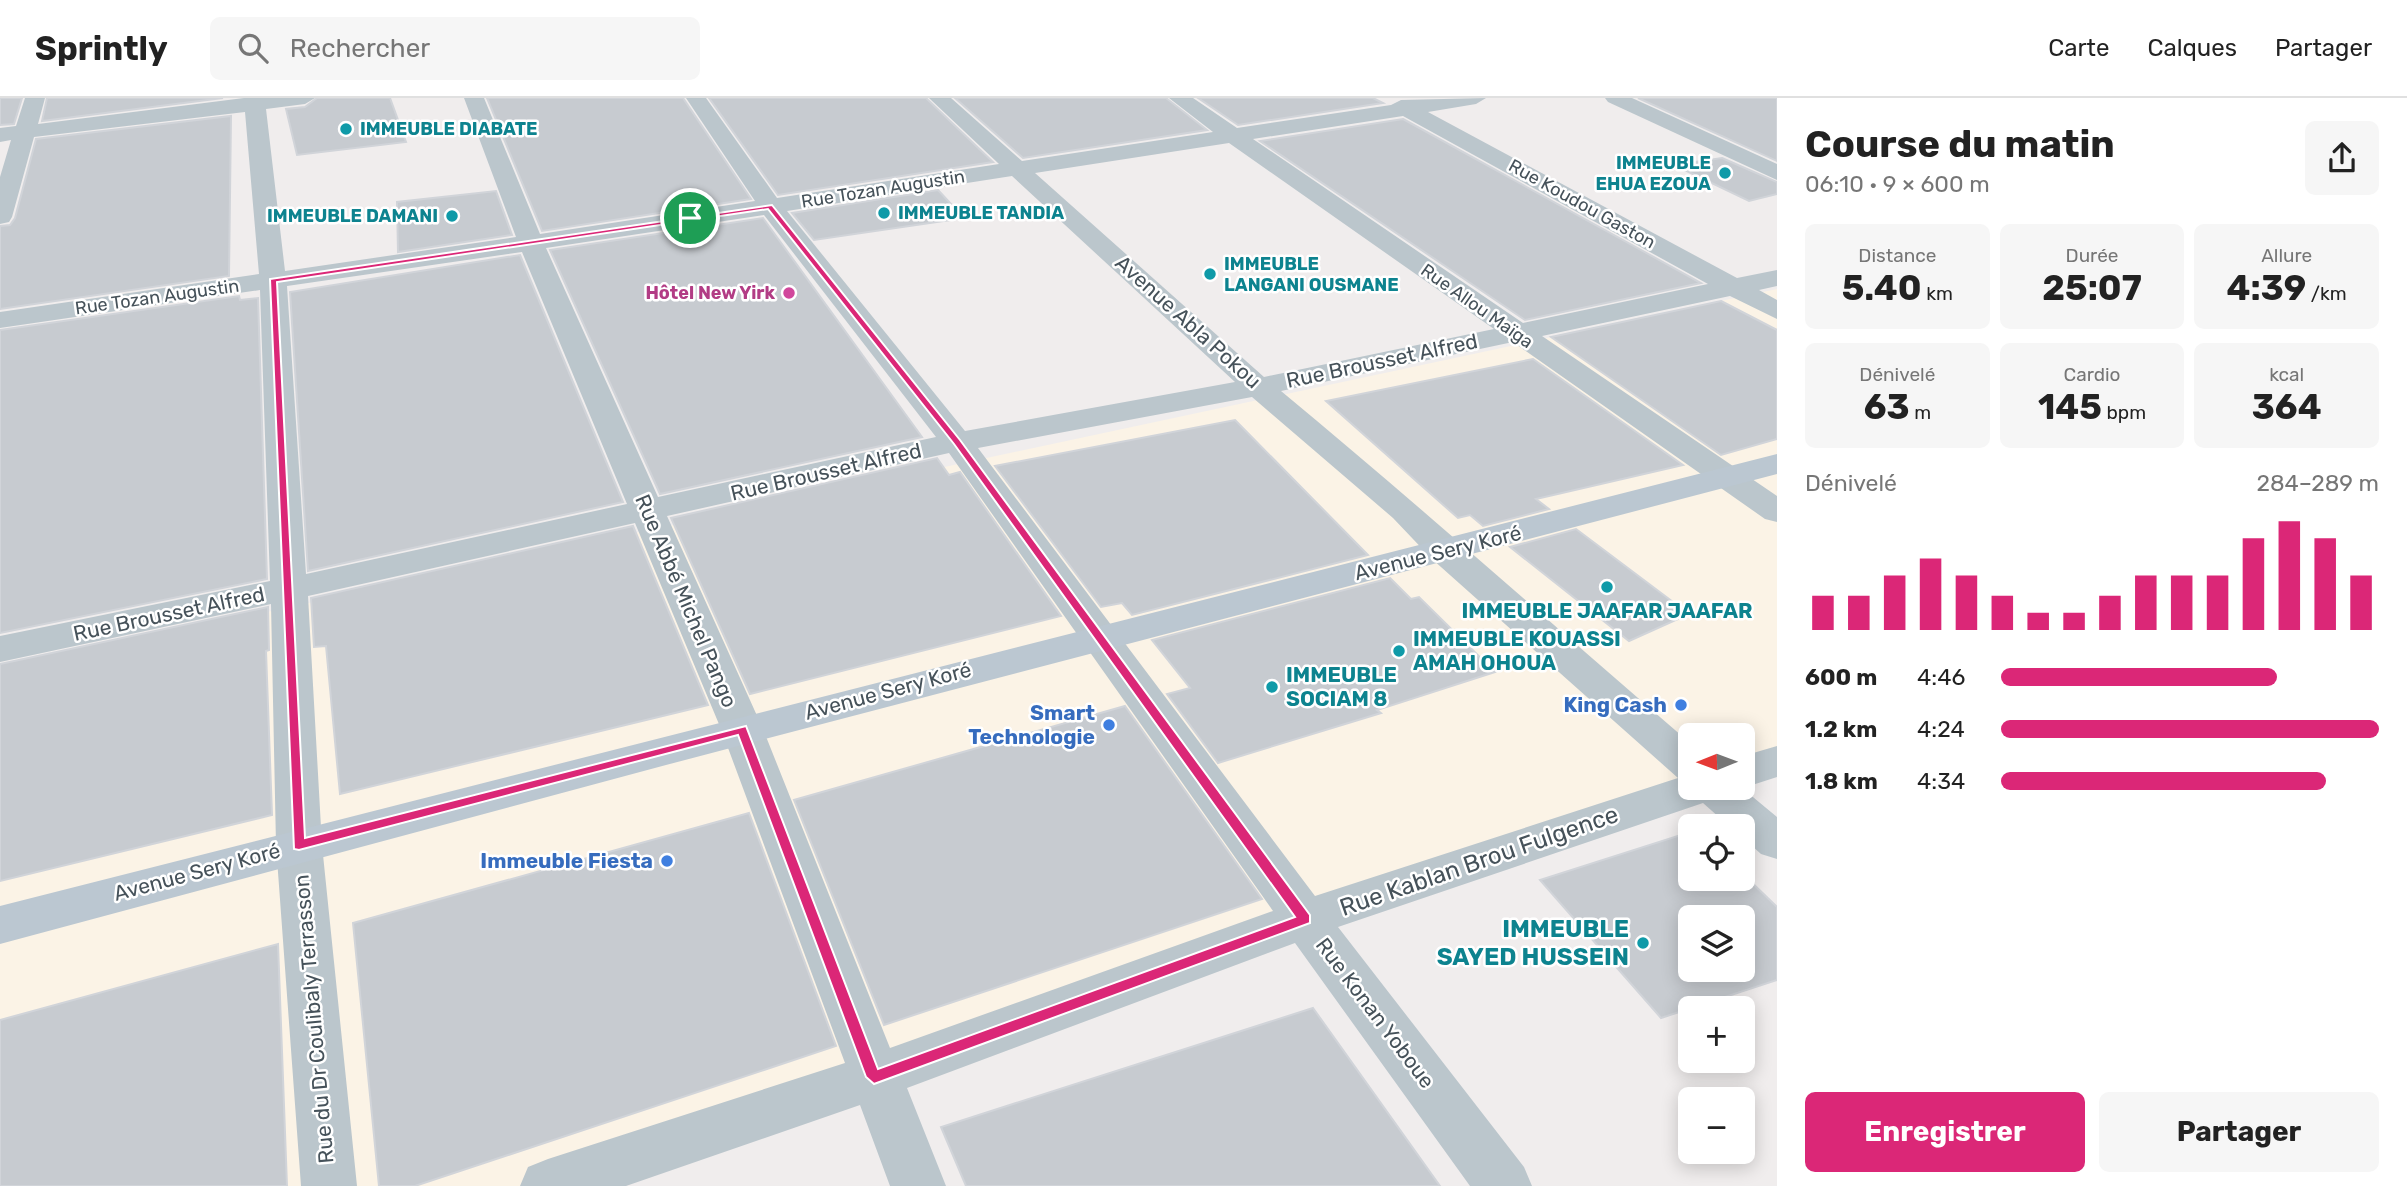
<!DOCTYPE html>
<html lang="fr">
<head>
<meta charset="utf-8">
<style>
	:root { --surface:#fff; --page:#f6f6f6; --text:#222; --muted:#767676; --line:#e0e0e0; --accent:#db2777 }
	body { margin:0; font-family:Rubik,sans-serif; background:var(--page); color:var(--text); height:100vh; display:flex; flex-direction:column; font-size:26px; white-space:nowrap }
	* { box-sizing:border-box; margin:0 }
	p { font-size:23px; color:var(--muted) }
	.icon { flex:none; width:38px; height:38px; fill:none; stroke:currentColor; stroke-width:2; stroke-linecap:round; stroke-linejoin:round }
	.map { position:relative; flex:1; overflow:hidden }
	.details { display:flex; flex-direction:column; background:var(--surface); width:630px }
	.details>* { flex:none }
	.needle { width:46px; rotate:269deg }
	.controls { position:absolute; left:1678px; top:625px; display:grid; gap:14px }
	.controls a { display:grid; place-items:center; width:77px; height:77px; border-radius:10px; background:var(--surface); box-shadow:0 4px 18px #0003; font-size:35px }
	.pin { position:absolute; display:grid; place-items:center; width:60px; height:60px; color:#fff; margin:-30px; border:4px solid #fff; border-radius:50%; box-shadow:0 2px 7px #0007 }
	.round { display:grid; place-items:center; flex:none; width:74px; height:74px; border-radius:10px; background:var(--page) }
	.headline { display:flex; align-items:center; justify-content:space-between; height:119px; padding:0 28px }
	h1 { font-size:38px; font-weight:700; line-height:52px }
	.stats { display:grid; grid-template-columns:repeat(3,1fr); gap:10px; height:119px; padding:7px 28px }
	.stats div { display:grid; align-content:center; border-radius:10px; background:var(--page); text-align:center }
	.stats b { font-size:35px; font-weight:700 }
	.stats small { font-size:19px; font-weight:400 }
	.stats p { font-size:19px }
	.chart { height:196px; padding:14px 28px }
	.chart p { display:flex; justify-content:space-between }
	.chart svg { width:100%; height:126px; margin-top:7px; stroke:var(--accent); stroke-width:6 }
	.primary-button { display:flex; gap:14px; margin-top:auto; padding:14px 28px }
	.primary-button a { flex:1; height:80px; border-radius:10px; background:var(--accent); color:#fff; font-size:28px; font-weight:700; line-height:80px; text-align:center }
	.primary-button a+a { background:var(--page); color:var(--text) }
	ul { padding:0 28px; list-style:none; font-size:23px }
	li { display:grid; grid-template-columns:112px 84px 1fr; align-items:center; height:52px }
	li i { height:18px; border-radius:9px; background:var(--accent) }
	header { display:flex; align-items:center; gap:42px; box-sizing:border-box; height:98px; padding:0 35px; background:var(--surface); border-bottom:2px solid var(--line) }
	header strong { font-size:33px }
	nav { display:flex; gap:38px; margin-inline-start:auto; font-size:24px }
	.search { width:490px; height:63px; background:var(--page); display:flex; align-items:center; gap:18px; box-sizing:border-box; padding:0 24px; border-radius:10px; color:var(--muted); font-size:26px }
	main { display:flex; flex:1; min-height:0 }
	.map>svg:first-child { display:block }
	.commercial { fill:#fbf3e6 }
	.building { fill:#c7cbd0; stroke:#d1d4d9; stroke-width:2; fill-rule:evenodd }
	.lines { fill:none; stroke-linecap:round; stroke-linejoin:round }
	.street { fill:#bbc6cc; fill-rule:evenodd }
	.secondary { fill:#bbc7d1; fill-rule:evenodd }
	.route { fill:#db2777; stroke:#fff; stroke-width:2; fill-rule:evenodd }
	.culture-dot { fill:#0f9aa8; stroke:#fff; stroke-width:2.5 }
	.hotel-dot { fill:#d1479c; stroke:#fff; stroke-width:2.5 }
	.shop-dot { fill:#3f7fe0; stroke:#fff; stroke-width:2.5 }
	.labels { text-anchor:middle; stroke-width:5; stroke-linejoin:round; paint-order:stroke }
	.far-culture-label { font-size:18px; font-weight:bold; fill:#0d838f; stroke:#fff; text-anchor:start }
	.far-street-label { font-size:18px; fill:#46525a; stroke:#fff }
	.far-hotel-label { font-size:18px; font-weight:bold; fill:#b23c85; stroke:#fff; text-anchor:end }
	.street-label { font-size:21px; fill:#46525a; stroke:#fff }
	.culture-label { font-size:21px; font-weight:bold; fill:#0d838f; stroke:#fff; text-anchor:start }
	.shop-label { font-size:21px; font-weight:bold; fill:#366cbe; stroke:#fff; text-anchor:end }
	.near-street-label { font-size:24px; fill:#46525a; stroke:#fff }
	.near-culture-label { font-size:24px; font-weight:bold; fill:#0d838f; stroke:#fff; text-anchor:end }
</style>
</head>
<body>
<header>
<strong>Sprintly</strong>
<div class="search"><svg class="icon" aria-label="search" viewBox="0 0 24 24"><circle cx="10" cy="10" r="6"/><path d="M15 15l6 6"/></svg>Rechercher</div>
<nav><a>Carte</a><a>Calques</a><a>Partager</a></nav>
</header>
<main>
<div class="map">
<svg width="1777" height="1088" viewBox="0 0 1777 1088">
	<rect width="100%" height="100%" fill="#f0eded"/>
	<path class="commercial" d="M1777,191V673L1743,684V637H1690V690H1726L534,1088H0V571Z"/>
	<g class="building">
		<path d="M0,0H22L14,26L0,27Z"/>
		<path d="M47,0H223L42,23Z"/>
		<path d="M317,0H390L406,44L297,57L286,11L305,9Z"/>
		<path d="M487,0H683L751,101L542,133Z"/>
		<path d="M709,0H926L993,64L778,97Z"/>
		<path d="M955,0H1166L1207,32L1023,60Z"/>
		<path d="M1198,0H1373L1383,5L1238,27Z"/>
		<path d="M1638,0H1777V63Z"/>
		<path d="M231,18L229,178L0,211V128L10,127L15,120L36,41Z"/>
		<path d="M1403,21L1701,185L1525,222L1260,43Z"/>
		<path d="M1722,60L1777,84V96L1749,103L1674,67Z"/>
		<path d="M938,92L964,120L814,142L792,115Z"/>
		<path d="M496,93L512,137L398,154L397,104Z"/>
		<path d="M763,120L922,339L660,396L550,152Z"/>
		<path d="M520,157L623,404L308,473L290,194Z"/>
		<path d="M239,198L240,202L258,200L267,481L0,535V232Z"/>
		<path d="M1721,203L1777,232V341L1721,357L1551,239Z"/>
		<path d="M1533,261L1683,367L1536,401L1549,411L1483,428L1470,417L1458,420L1326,303Z"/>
		<path d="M1235,322L1368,457L1132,517L1122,505L1101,509L995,368Z"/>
		<path d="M937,360L949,377L960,374L1061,518L750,596L671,420Z"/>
		<path d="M633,428L708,607L340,696L326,548L314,549L311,500Z"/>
		<path d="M1576,431L1689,516L1629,543L1510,449Z"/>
		<path d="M1390,480L1411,501L1419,499L1495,574L1377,612L1381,615L1218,665L1167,596L1190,590L1152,542Z"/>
		<path d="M268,509L269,552L266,553L272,717L0,783V566Z"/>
		<path d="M1125,608L1262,801L884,927L794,702Z"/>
		<path d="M749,715L836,948L415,1088H379L353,825Z"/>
		<path d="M1690,734V780H1743V776L1777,809V882L1661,920L1540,782ZM1690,819H1743V872H1690Z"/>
		<path d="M278,846L287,1088H0V922Z"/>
		<path d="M1313,910L1440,1088H966L941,1029Z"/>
	</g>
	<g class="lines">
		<g class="street">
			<path d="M25,0H45L38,26L244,0H315L305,6L266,11L285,173L516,139L464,0H484L540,136L755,103L686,0H706L777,100L999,66L929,0H951L1022,63L1213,34L1169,0H1193L1237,30L1391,7L1401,2L1486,0L1476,6L1428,14L1737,180L1777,172V188L1759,192L1777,202V221L1730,198L1542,238L1777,398V424L1765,421L1513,244L1281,293C1420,408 1554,528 1690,645V690H1742L1777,719V761L1761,756L1743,740V728H1729L1703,705L1338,829L1524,1069L1532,1088H1470L1295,845L907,990L946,1088H890L860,1007L626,1088H520L528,1069L548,1061L845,965L721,631L635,425L308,498L322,747L357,1088H301L276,747L271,506L0,564V538L270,483L260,192L0,230V214L259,176L245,14L34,39L12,119L9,124L0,126V79L11,42L0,44V30L16,28ZM1403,18L1708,186L1523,225L1253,41ZM1229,45L1494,231L1264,279L1035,75ZM1012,78L1235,284L965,333L787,113ZM764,117L936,339L658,399L546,150ZM522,154L627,406L306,476L287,188ZM1252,299L1393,420L1432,461L1678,680L1315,798L978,350ZM949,355L1273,813L890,950L763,631L667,418Z"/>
			<path d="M1605,0H1632L1777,66V82L1608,4Z"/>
			<path d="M1777,648V679L1743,690V658Z"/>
		</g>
		<path class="secondary" d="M1777,356V376L666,667L0,846V808Z"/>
	</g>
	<path class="route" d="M772,107L960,342L1310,817V825L874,986L866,979L738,637L299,752L294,751L270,181ZM768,111L954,346L1295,819L878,971L746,628L305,740L277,184Z"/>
	<g class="culture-dot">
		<circle cx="346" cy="31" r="7"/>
		<circle cx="1725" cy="75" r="7"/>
		<circle cx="884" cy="115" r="7"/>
		<circle cx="452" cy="118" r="7"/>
		<circle cx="1210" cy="176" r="7"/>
		<circle cx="1607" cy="489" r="7"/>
		<circle cx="1399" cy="553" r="7"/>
		<circle cx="1272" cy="589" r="7"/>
		<circle cx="1643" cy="845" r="7"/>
	</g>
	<circle class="hotel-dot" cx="789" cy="195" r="7"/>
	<g class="shop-dot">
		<circle cx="1681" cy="607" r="7"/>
		<circle cx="1109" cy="627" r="7"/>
		<circle cx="667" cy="763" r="7"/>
	</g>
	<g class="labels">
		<g class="far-culture-label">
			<text x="360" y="37">IMMEUBLE DIABATE</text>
			<text x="1711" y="71" text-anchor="end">IMMEUBLE<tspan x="1711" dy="21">EHUA EZOUA</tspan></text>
			<text x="898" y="121">IMMEUBLE TANDIA</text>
			<text x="438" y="124" text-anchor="end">IMMEUBLE DAMANI</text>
			<text x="1224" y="172">IMMEUBLE<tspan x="1224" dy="21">LANGANI OUSMANE</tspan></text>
		</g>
		<g class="far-street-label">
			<text transform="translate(883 91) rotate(-9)" y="6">Rue Tozan Augustin</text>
			<text transform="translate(1582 106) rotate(29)" y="6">Rue Koudou Gaston</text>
			<text transform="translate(157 199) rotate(-8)" y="6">Rue Tozan Augustin</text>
			<text transform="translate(1477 208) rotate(35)" y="6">Rue Allou Maïga</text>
		</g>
		<g class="far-hotel-label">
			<text x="775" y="201">Hôtel New Yirk</text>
		</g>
		<g class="street-label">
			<text transform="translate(1188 224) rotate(42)" y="7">Avenue Abla Pokou</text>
			<text transform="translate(1382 263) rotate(-12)" y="7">Rue Brousset Alfred</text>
			<text transform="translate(826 374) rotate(-13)" y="7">Rue Brousset Alfred</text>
			<text transform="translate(1438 455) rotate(-14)" y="7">Avenue Sery Koré</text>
			<text transform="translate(686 503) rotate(67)" y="7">Rue Abbé Michel Pango</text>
			<text transform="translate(169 516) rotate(-12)" y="7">Rue Brousset Alfred</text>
			<text transform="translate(888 593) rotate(-15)" y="7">Avenue Sery Koré</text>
			<text transform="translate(197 774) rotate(-15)" y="7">Avenue Sery Koré</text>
			<text transform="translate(1375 915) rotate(53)" y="7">Rue Konan Yoboue</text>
			<text transform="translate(314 921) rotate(-95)" y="7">Rue du Dr Coulibaly Terrasson</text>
		</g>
		<g class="culture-label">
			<text x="1607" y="520" text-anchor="middle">IMMEUBLE JAAFAR JAAFAR</text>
			<text x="1413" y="548">IMMEUBLE KOUASSI<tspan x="1413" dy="24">AMAH OHOUA</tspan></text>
			<text x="1286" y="584">IMMEUBLE<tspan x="1286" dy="24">SOCIAM 8</tspan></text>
		</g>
		<g class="shop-label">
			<text x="1667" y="614">King Cash</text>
			<text x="1095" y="622">Smart<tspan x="1095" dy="24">Technologie</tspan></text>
			<text x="653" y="770">Immeuble Fiesta</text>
		</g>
		<g class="near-street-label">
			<text transform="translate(1479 763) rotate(-19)" y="8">Rue Kablan Brou Fulgence</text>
		</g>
		<g class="near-culture-label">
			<text x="1629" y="839">IMMEUBLE<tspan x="1629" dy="28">SAYED HUSSEIN</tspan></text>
		</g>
	</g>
</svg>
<div class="controls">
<a><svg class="needle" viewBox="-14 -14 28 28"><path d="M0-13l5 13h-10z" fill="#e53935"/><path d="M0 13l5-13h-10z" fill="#767676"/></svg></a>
<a><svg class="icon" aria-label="locate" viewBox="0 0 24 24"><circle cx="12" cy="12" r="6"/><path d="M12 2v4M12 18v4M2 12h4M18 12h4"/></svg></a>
<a><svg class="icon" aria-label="layers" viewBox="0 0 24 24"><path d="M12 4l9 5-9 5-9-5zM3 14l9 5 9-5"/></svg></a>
<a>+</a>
<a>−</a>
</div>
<div class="pin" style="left:690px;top:120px;background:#1e9e55"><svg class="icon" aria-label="arrive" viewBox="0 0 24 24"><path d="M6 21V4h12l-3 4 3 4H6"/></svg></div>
</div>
<section class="details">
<div class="headline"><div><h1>Course du matin</h1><p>06:10 · 9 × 600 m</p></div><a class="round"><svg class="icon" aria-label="share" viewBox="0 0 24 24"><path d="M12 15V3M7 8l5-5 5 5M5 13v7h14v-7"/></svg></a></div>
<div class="stats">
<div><p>Distance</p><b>5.40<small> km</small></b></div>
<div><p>Durée</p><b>25:07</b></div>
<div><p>Allure</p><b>4:39<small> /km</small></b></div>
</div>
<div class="stats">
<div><p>Dénivelé</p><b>63<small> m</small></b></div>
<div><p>Cardio</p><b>145<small> bpm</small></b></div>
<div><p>kcal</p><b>364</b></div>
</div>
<div class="chart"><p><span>Dénivelé</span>284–289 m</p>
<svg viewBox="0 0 160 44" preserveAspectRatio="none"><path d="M5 44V32M15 44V32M25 44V25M35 44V19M45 44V25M55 44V32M65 44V38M75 44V38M85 44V32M95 44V25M105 44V25M115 44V25M125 44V12M135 44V6M145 44V12M155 44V25"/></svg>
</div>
<ul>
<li><b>600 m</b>4:46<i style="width:73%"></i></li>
<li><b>1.2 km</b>4:24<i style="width:100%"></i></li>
<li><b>1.8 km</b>4:34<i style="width:86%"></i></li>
</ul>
<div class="primary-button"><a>Enregistrer</a><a>Partager</a></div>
</section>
</main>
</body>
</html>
